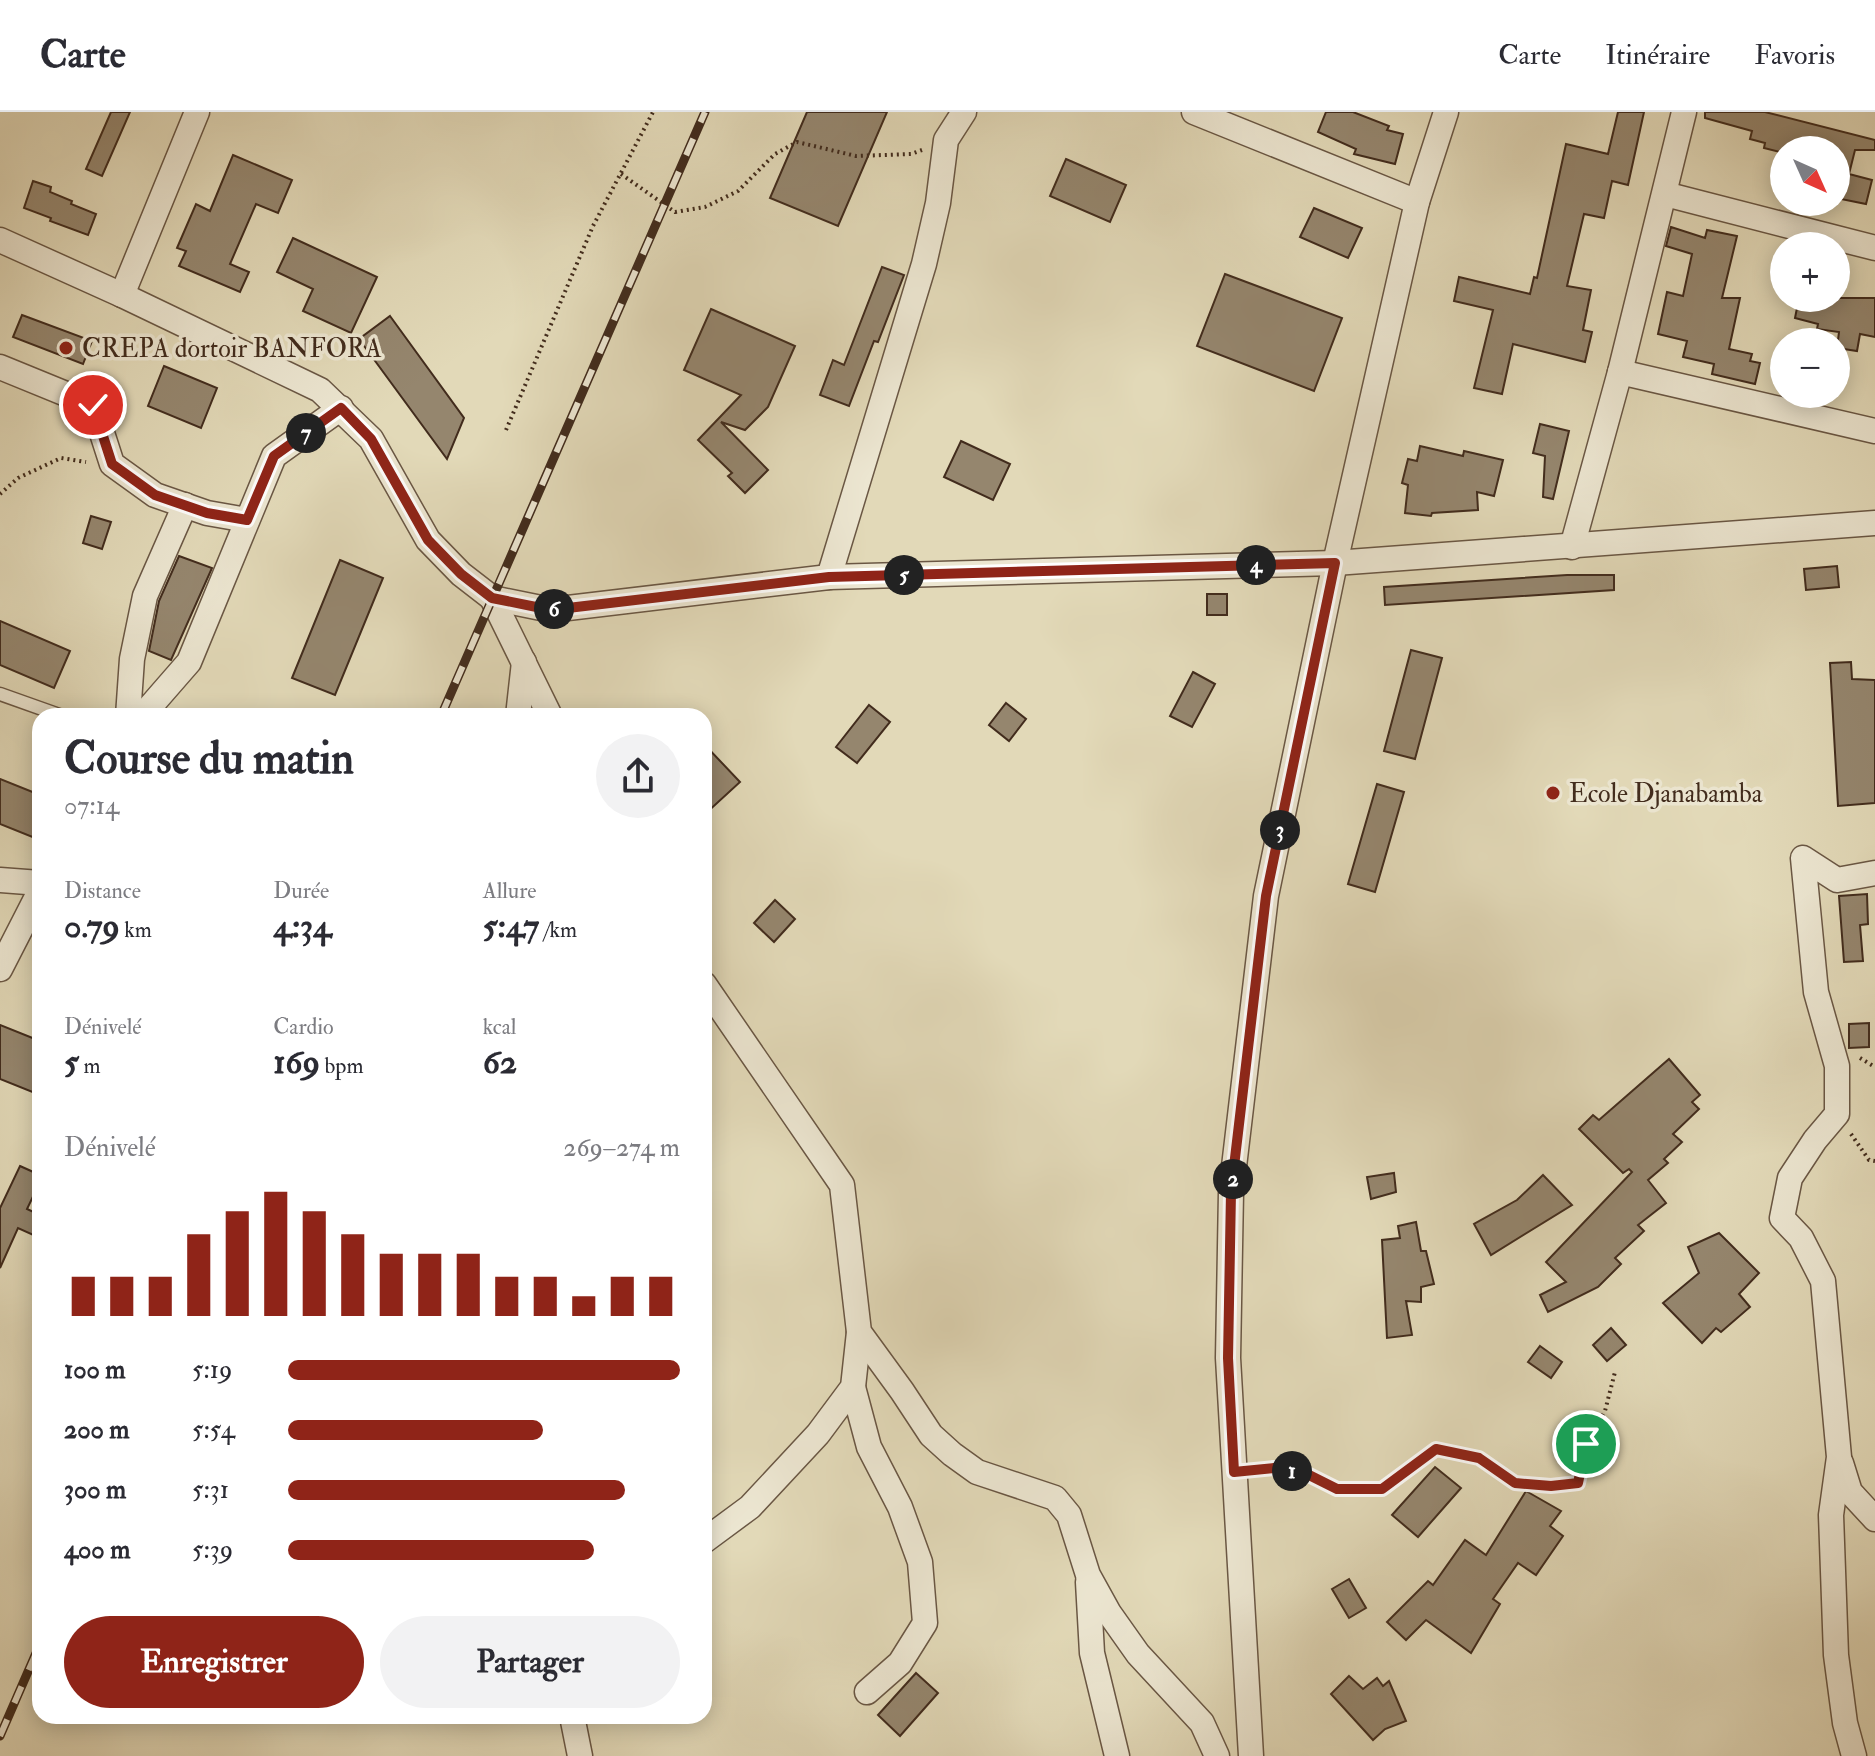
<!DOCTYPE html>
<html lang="fr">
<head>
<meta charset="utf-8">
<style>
	:root { --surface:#fff; --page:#f2f2f3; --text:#2b2b33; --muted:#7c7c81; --line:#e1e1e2; --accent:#8f2418 }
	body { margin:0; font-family:"IM FELL Double Pica",serif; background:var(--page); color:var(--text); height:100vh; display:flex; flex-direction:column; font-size:30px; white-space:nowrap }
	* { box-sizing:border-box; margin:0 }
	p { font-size:26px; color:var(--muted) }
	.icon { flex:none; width:44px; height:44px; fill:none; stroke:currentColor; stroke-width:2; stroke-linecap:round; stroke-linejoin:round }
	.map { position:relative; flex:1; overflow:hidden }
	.panel { position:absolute; left:32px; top:596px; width:680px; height:1016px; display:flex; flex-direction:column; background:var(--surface); border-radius:24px; box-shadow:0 4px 20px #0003 }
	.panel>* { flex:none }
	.needle { width:52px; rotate:135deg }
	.buttons { position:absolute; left:1770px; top:24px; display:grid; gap:16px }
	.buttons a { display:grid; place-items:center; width:80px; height:80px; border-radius:50%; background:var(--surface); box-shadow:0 4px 20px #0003; font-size:40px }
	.pin { position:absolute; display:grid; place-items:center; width:68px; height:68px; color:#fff; margin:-34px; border:4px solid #fff; border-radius:50%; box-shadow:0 2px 8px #0007 }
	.km { position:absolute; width:40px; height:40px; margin:-20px; border-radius:50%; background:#222; color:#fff; font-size:22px; line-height:40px; text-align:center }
	.round { display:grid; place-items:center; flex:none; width:84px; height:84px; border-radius:42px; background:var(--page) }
	.head { display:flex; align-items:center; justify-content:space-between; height:136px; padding:0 32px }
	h1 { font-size:44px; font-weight:700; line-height:60px }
	.stats { display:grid; grid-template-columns:repeat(3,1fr); gap:12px; height:136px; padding:8px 32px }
	.stats div { display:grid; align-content:center }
	.stats b { font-size:34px; font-weight:700 }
	.stats small { font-size:22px; font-weight:400 }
	.stats p { font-size:22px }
	.chart { height:224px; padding:16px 32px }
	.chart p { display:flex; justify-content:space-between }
	.chart svg { width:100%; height:144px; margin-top:8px; stroke:var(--accent); stroke-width:6 }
	.cta { display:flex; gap:16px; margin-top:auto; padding:16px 32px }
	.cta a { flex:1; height:92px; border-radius:48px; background:var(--accent); color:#fff; font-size:32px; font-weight:700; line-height:92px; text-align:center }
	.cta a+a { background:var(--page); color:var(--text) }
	ul { padding:0 32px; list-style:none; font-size:26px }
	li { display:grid; grid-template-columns:128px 96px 1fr; align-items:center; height:60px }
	li i { height:20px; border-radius:10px; background:var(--accent) }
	header { display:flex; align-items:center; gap:48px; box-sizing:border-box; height:112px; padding:0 40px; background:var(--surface); border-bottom:2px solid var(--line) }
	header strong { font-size:38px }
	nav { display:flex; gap:44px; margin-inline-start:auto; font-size:28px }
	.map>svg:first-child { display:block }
	.building { fill:#95866e; stroke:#422c1d; stroke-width:2 }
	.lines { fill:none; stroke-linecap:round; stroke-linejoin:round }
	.service-casing { stroke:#6a5744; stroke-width:15 }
	.minor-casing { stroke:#6a5744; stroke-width:27 }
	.path { stroke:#422c1d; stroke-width:4; stroke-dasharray:2 4; stroke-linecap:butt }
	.service { stroke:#ece6d1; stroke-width:12 }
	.minor { stroke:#ece6d1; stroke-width:24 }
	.rail-casing { stroke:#422c1d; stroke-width:9 }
	.rail { stroke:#ece6d1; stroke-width:6; stroke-dasharray:18; stroke-linecap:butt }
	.route-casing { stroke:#fff; stroke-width:16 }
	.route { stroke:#8f2418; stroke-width:10 }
	.poi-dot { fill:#8f2418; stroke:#ece6d1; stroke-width:3 }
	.labels { text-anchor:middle; stroke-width:7; stroke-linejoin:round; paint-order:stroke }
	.poi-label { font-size:26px; fill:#422c1d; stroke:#ece6d1; text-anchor:start }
</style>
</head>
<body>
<header>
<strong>Carte</strong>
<nav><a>Carte</a><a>Itinéraire</a><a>Favoris</a></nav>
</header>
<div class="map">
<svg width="1875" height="1644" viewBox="0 0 1875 1644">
	<rect width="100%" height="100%" fill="#e2d9b8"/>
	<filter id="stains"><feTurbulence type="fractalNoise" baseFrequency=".0025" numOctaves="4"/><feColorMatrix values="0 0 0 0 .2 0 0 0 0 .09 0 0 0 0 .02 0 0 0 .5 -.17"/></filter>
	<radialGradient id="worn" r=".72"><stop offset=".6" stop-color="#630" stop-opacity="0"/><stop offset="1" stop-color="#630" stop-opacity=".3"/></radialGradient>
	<g class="building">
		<path d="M111,0H130L102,64L86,57Z"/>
		<path d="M807,0H887L838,114L770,86Z"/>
		<path d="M1326,0H1353L1389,14L1387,18L1403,22L1395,52L1354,42L1356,37L1318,20Z"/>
		<path d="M1618,0H1644L1628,73L1612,69L1604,106L1584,102L1567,174L1591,178L1583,218L1592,220L1585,250L1513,232L1502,282L1474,276L1493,198L1454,189L1459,165L1530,182L1534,165L1537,166L1566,32L1608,42Z"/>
		<path d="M1705,0H1765L1875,28V38H1855L1849,62L1872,68L1866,92L1836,86V38H1784V41L1764,36L1765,31L1750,27L1752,19L1705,6Z"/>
		<path d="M233,43L292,68L278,101L256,92L230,152L249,160L240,180L179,154L186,139L177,136L196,92L210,99Z"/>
		<path d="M1066,47L1126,73L1110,110L1050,84Z"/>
		<path d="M33,69L51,75L50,80L72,89L71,92L96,102L88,123L50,109L51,106L24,96Z"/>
		<path d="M1314,96L1362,116L1348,146L1300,125Z"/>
		<path d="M1671,115L1705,126L1707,118L1737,124L1722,186H1740L1729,237L1752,242L1750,249L1760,251L1755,272L1712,262L1714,252L1683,245L1687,229L1658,222L1667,180L1683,184L1692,142L1666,134Z"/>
		<path d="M293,126L377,165L351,221L303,199L313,177L277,160Z"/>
		<path d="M882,155L904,163L878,230L874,229L849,294L820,283L833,248L844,253Z"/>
		<path d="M1225,162L1342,206L1314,279L1197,234Z"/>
		<path d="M1799,186H1875V225L1860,222L1857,239L1837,236L1839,220L1817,217L1818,212L1795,206Z"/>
		<path d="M711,197L795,234L768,295L745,318L721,310L768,358L745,381L728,364L732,361L698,328L741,283L684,258Z"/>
		<path d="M22,203L92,229L83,252L13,225Z"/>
		<path d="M390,204L464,306L447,347L359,227Z"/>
		<path d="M164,254L217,276L201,316L148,294Z"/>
		<path d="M1540,312L1569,319L1553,387L1543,385L1545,344L1533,341Z"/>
		<path d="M961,329L1010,352L993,388L944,365Z"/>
		<path d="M1420,334L1463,344L1464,339L1503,348L1494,384L1477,380L1478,398L1432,401L1431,404L1405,401L1408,373L1402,371L1408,347L1417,349Z"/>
		<path d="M91,404L111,410L102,437L83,431Z"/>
		<path d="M179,444L212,456L171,548L149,539L159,489Z"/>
		<path d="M340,448L383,466L335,583L292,566Z"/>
		<path d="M1837,454L1839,475L1806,478L1804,457Z"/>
		<path d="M1567,463H1614V478L1385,493L1384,475Z"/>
		<rect x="1207" y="482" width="20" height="21"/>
		<path d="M0,509L70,539L54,576L0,553Z"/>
		<path d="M1411,538L1442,546L1415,647L1384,639Z"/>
		<path d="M1851,550L1852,567L1875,568V691L1838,694L1830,551Z"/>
		<path d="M1193,560L1215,572L1192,615L1170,604Z"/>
		<path d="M1006,591L1026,607L1009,629L989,613Z"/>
		<path d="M869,593L890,610L857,651L836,635Z"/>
		<path d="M704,632L740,670L704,703Z"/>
		<path d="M0,667L40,683V728L0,712Z"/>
		<path d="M1377,672L1404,680L1375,780L1348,772Z"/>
		<path d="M1867,782L1868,812L1860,813L1863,849L1844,850L1839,784Z"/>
		<path d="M775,788L795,807L774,830L754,811Z"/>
		<path d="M1869,911V935L1849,936V912Z"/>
		<path d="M0,913L40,929V983L0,967Z"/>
		<path d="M1669,947L1700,983L1692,990L1699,997L1673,1022L1682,1030L1664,1047L1668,1051L1648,1068L1666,1091L1638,1113L1644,1119L1615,1146L1621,1152L1598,1175L1548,1200L1540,1183L1566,1170L1546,1150L1632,1060L1629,1057L1623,1061L1579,1017L1593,1003L1599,1008Z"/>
		<path d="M20,1054L40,1063V1070L27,1097L40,1103V1126L18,1116L0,1156V1096Z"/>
		<path d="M1394,1061L1396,1080L1371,1087L1367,1065Z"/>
		<path d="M1543,1063L1572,1093L1491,1143L1474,1112L1517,1088Z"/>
		<path d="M1416,1110L1421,1139H1426L1434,1172L1421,1175V1190L1406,1189L1412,1223L1387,1226L1382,1128L1400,1126L1398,1114Z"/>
		<path d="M1719,1121L1759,1161L1739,1182L1750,1195L1721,1220L1716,1216L1702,1231L1663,1191L1699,1161L1688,1135Z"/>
		<path d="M1611,1216L1626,1233L1607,1249L1593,1233Z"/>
		<path d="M1540,1234L1562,1250L1551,1266L1528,1250Z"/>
		<path d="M1435,1355L1461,1376L1418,1425L1392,1403Z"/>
		<path d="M1526,1379L1561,1399L1550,1414L1563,1424L1536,1463L1518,1451L1493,1487L1500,1492L1471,1541L1426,1508L1406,1528L1387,1510L1428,1469L1433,1473L1465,1428L1486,1443Z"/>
		<path d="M1349,1467L1366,1496L1349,1506L1332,1477Z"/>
		<path d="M916,1561L938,1581L900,1624L878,1603Z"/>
		<path d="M1349,1564L1363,1577L1377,1566L1383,1574L1389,1569L1406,1609L1385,1617L1373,1628L1331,1582Z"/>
	</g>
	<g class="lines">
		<defs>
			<path id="service" d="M0,582L62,604"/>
			<g id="minor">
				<path d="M1194,0L1417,90"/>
				<path d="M1665,82L1875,136"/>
				<path d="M0,128L122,183L320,278L371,327L428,428L461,462L492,486L551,498L829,465L1335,451L1875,411"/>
				<path d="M122,183L197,0"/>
				<path d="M0,255L93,293L112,352L155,383L207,401L247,408"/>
				<path d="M1620,260L1875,319"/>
				<path d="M1572,435L1620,260L1684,0"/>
				<path d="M829,465L924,152L938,91L946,28L964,0"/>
				<path d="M492,486L550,604"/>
				<path d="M128,604L132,547L145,484L185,393"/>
				<path d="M142,604L189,550L274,344L341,296"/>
				<path d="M518,604L524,550"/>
				<path d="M0,768L40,771"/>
				<path d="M0,857L40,779"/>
				<path d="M704,872L842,1073L859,1220L902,1279L931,1323L952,1342L977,1360L1055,1386L1069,1403L1088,1463L1109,1501L1138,1542L1202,1611L1217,1644"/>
				<path d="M853,1275L869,1335L900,1395L920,1450L925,1511L900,1551L867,1580"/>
				<path d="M1841,1351L1850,1380L1875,1407"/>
				<path d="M704,1429L750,1395L818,1322L853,1275L859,1220"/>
				<path d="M1088,1470L1092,1541L1117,1644"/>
				<path d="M572,1604L580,1644"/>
				<path d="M1251,1644L1228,1246L1231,1080L1266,784L1335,451L1417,90L1446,0"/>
				<path d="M1854,1644L1845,1611L1836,1543L1831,1403L1839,1345L1823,1169L1801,1126L1782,1106L1790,1066L1815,1028L1837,1002V954L1816,880L1803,746L1837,768L1875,761"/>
			</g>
		</defs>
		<use href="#service" class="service-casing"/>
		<use href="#minor" class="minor-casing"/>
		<g class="path">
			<path d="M621,62L675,100L705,95L738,79L775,42L797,30L856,44L911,42L922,38"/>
			<path d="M506,318L593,114L653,0"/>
			<path d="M0,382L18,366L61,346L86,350"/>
			<path d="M1860,946L1875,955"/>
			<path d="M1851,1022L1869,1048L1875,1049"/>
			<path d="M1257,1357L1274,1356L1305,1361L1337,1377H1382L1436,1337L1479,1346L1515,1371L1551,1374L1578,1371L1586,1332L1605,1299L1615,1260"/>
		</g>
		<use href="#service" class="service"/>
		<use href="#minor" class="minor"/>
		<defs>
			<g id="rail">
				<path d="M441,604L705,0"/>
				<path d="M0,1624L40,1532"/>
			</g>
		</defs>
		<use href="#rail" class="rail-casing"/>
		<use href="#rail" class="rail"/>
	</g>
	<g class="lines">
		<defs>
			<path id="route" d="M93,293L112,352L155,383L207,401L247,408L274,344L341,296L371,327L428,428L461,462L492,486L551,498L829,465L1335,451L1266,784L1231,1080L1228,1246L1234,1360L1274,1356L1305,1361L1337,1377H1382L1436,1337L1479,1346L1515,1371L1551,1374L1578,1371L1586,1332"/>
		</defs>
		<use href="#route" class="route-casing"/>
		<use href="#route" class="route"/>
	</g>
	<g class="poi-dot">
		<circle cx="66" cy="236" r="8"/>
		<circle cx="1553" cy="681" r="8"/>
	</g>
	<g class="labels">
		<g class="poi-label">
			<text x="82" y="245">CREPA dortoir BANFORA</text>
			<text x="1569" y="690">Ecole Djanabamba</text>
		</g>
	</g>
	<rect width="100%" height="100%" filter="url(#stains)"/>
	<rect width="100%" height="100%" fill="url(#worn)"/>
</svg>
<div class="buttons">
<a><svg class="needle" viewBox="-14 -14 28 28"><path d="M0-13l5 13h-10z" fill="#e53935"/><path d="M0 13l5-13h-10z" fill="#7c7c81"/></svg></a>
<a>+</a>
<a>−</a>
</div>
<div class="pin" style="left:1586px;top:1332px;background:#1e9e55"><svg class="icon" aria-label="arrive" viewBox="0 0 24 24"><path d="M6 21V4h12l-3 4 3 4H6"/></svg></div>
<div class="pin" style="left:93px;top:293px;background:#d93025"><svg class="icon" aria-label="check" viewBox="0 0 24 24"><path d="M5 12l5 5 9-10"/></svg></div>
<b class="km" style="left:1292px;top:1359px">1</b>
<b class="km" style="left:1233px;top:1067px">2</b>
<b class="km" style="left:1280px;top:718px">3</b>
<b class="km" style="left:1256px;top:453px">4</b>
<b class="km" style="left:904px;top:463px">5</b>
<b class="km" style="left:554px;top:497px">6</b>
<b class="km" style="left:306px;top:321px">7</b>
<section class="panel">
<div class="head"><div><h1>Course du matin</h1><p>07:14</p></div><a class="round"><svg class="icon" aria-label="share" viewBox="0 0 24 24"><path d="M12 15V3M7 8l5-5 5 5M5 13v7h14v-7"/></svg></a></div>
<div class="stats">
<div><p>Distance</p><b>0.79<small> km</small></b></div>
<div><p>Durée</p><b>4:34</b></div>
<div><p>Allure</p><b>5:47<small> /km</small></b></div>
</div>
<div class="stats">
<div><p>Dénivelé</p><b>5<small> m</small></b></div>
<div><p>Cardio</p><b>169<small> bpm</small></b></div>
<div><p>kcal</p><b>62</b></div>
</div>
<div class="chart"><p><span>Dénivelé</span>269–274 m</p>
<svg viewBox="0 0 160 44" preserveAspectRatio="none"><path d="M5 44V32M15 44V32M25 44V32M35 44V19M45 44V12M55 44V6M65 44V12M75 44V19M85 44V25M95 44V25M105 44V25M115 44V32M125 44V32M135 44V38M145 44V32M155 44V32"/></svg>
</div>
<ul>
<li><b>100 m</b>5:19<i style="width:100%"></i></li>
<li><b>200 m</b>5:54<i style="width:65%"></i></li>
<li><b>300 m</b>5:31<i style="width:86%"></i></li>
<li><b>400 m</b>5:39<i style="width:78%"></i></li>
</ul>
<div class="cta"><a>Enregistrer</a><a>Partager</a></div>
</section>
</div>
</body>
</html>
